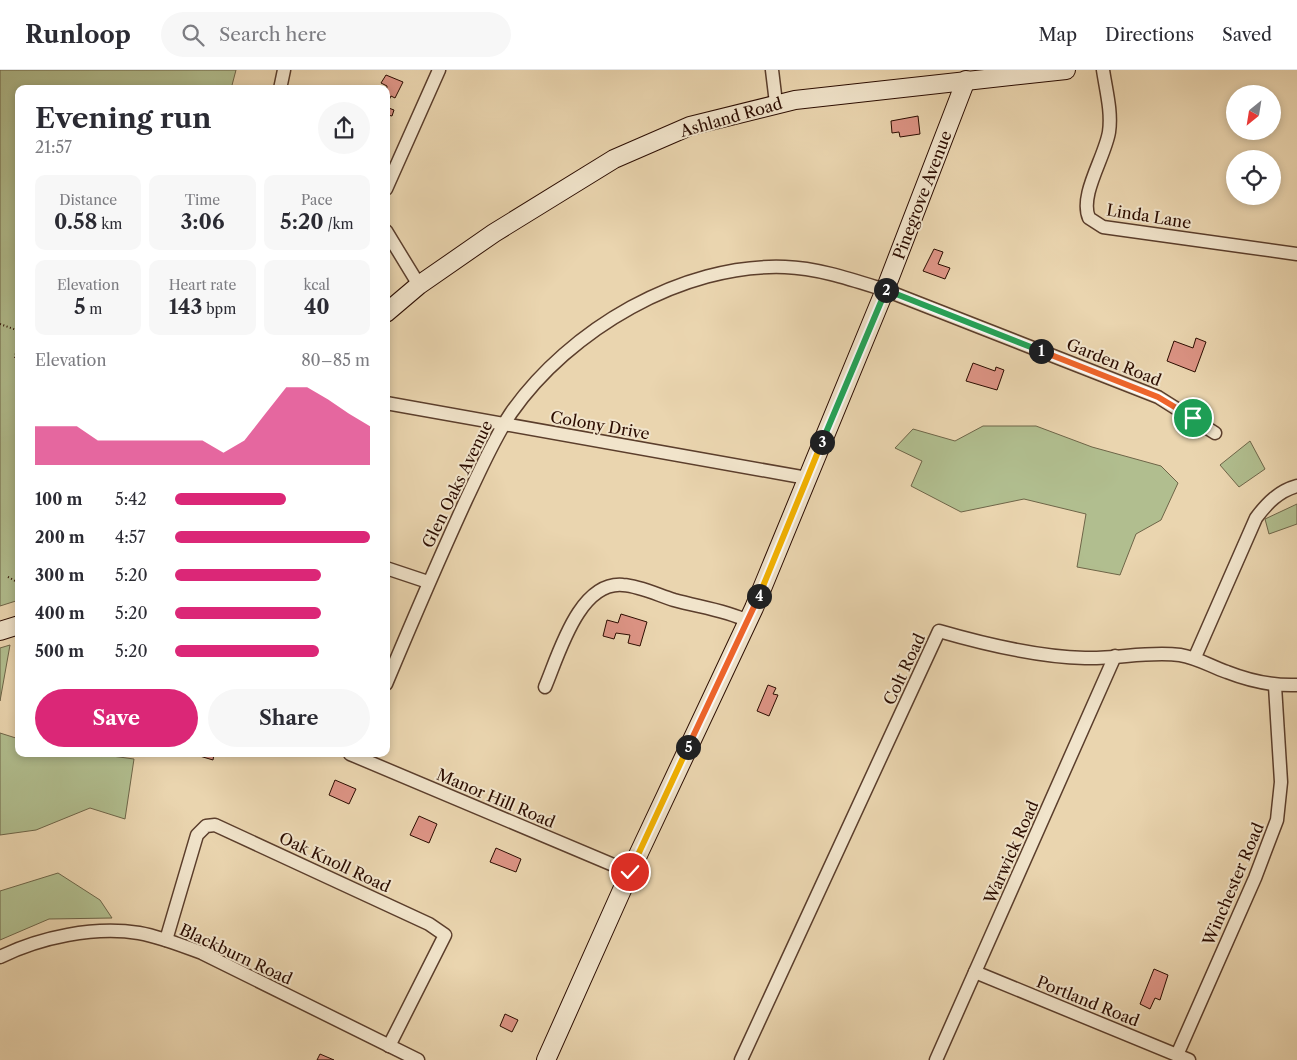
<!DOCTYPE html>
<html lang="en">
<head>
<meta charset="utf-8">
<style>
	:root { --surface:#fff; --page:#f7f7f7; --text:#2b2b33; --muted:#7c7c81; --line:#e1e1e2; --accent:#db2777 }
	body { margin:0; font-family:"Libre Caslon Text",serif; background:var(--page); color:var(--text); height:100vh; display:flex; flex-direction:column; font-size:19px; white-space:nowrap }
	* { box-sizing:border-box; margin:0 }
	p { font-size:16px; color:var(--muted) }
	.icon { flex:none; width:28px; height:28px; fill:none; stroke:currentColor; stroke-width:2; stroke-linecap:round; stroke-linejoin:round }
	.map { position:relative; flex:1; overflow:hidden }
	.details { position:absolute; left:15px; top:15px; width:375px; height:672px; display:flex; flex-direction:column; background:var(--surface); border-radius:10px; box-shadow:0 2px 8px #0003 }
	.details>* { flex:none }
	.needle { width:32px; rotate:210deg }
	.tools { position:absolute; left:1226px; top:15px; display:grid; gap:10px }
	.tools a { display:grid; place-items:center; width:55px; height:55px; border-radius:50%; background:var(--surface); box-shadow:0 2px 8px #0003; font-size:25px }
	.pin { position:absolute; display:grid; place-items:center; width:42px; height:42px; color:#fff; margin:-21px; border:2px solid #fff; border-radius:50%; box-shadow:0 1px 5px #0007 }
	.km { position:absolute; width:25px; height:25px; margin:-12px; border-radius:50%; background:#222; color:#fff; font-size:14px; line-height:25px; text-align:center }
	.round { display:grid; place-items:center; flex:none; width:52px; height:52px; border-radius:26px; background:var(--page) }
	.overview { display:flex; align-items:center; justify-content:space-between; height:85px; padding:0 20px }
	h1 { font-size:28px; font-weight:700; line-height:38px }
	.figures { display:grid; grid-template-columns:repeat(3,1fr); gap:8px; height:85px; padding:5px 20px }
	.figures div { display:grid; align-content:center; border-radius:10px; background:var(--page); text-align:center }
	.figures b { font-size:21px; font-weight:700 }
	.figures small { font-size:14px; font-weight:400 }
	.figures p { font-size:14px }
	.chart { height:140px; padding:10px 20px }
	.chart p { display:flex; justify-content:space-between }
	.chart svg { width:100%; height:90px; margin-top:5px; fill:var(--accent); opacity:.7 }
	.action { display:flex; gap:10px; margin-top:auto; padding:10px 20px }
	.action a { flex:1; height:58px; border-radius:30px; background:var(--accent); color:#fff; font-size:20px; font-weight:700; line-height:58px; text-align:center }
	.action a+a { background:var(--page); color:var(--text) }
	ul { padding:0 20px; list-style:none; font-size:16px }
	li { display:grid; grid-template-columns:80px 60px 1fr; align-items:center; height:38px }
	li i { height:12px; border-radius:6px; background:var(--accent) }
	header { display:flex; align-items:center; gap:30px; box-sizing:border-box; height:70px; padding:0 25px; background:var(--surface); border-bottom:1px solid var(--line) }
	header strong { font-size:24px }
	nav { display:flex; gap:28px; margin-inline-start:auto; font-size:18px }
	.search { width:350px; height:45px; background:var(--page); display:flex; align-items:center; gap:12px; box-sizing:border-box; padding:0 18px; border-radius:28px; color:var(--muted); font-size:19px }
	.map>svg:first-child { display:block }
	.green { fill:#b1be8f; stroke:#6e6548 }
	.building { fill:#dd9485; stroke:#2b0c00 }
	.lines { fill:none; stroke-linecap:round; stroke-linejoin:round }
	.street-casing { stroke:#5b3e2c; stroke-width:15 }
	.secondary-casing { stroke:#2b0c00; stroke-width:20 }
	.path { stroke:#2b0c00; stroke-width:2; stroke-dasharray:1 2.5; stroke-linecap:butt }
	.street { stroke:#f1e4cb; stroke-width:12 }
	.secondary { stroke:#f1e4cb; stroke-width:18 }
	.split-1-casing { stroke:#fff; stroke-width:10 }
	.split-2-casing { stroke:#fff; stroke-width:10 }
	.split-3-casing { stroke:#fff; stroke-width:10 }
	.split-4-casing { stroke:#fff; stroke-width:10 }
	.split-5-casing { stroke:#fff; stroke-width:10 }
	.split-6-casing { stroke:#fff; stroke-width:10 }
	.split-1 { stroke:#f0652b; stroke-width:6 }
	.split-2 { stroke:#22a559; stroke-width:6 }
	.split-3 { stroke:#22a559; stroke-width:6 }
	.split-4 { stroke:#f5b400; stroke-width:6 }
	.split-5 { stroke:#f0652b; stroke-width:6 }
	.split-6 { stroke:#f5b400; stroke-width:6 }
	.labels { text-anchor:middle; stroke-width:4; stroke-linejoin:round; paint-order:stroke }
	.street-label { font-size:16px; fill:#2b0c00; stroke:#f1e4cb }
</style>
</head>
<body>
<header>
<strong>Runloop</strong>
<div class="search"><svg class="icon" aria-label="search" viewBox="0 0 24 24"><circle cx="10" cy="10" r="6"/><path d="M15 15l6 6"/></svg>Search here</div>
<nav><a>Map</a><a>Directions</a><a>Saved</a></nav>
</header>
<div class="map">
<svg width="1297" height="990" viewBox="0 0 1297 990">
	<rect width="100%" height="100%" fill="#ead5af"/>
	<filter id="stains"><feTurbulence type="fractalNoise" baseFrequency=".004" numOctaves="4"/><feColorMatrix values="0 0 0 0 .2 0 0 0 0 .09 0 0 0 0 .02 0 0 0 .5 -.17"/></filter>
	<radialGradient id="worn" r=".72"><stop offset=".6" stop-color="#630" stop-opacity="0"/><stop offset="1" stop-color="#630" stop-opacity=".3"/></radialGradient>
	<g class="green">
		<path d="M0,0H236L231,19H19V530L0,536Z"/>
		<path d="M983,356H1036L1092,377L1161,396L1178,413L1161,450L1136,464L1120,505L1077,497L1086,444L1024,429L961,442L911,416L922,391L895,378L913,359L955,371Z"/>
		<path d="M1250,371L1265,399L1239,417L1220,395Z"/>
		<path d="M1297,434V454L1269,464L1265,449Z"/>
		<path d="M10,575L0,631V578Z"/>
		<path d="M0,663L19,669V684H97L134,689L125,749L90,738L36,760L0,765Z"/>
		<path d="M58,803L100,830L112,848L49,849L0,870V821Z"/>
	</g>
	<g class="building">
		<path d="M386,5L403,12L395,28L391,26L389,30L386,28L387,16L381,13Z"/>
		<path d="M386,37L394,40L392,46L388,45L386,50Z"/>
		<path d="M918,46L920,64L900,67L899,62L892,63L891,51Z"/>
		<path d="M934,179L943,182L938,194L950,198L945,209L923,201Z"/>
		<path d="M1196,268L1206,272L1195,302L1167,291L1174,271L1193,278Z"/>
		<path d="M973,293L995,301L996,297L1004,300L997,320L966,311Z"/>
		<path d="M621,544L647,552L640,576L628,573L630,565L616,563L614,569L603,566L607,550L618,553Z"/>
		<path d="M768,615L776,618L773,624L778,625L769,646L757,641Z"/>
		<path d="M193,684H214L213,690Z"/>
		<path d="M216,684H233L232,686H226Z"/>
		<path d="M335,710L356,719L349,734L329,725Z"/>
		<path d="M419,746L437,754L429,773L410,765Z"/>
		<path d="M496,778L521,789L516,802L490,792Z"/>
		<path d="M1154,899L1168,905L1160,930L1155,928L1150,939L1140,934Z"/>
		<path d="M505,944L518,950L512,962L500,956Z"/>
		<path d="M320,984L334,990H317Z"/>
	</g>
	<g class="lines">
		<defs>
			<g id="street">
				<path d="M772,0L776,33"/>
				<path d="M1103,0C1106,20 1112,42 1109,62C1105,87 1079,125 1089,148L1103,157L1297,184"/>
				<path d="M280,19L284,0"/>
				<path d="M386,119L439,0"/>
				<path d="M386,161L419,215"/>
				<path d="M386,333L807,408"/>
				<path d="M386,498L428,512"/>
				<path d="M1195,587L1256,448C1267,433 1279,421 1297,416"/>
				<path d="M386,614C412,552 438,491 466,430C480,401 493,370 511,343C569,260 682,193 785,197C818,198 853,210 885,220L1158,327L1215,363"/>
				<path d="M545,617C559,584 579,511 623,515C640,516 658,525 674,530C699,537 725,540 748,551"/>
				<path d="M350,684L630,802"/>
				<path d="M166,870L197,765L206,756L215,755L429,854L445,865L389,976"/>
				<path d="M0,887C41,867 94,856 139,863C161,867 181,875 202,883L418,990"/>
				<path d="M975,902L1189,990"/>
				<path d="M1177,985L1255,808L1277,750L1281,712L1275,616"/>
				<path d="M741,990L939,561C984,574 1039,587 1085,588C1117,589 1148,581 1180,585C1198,588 1210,596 1227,602C1250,611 1272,616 1297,615"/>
				<path d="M936,990L1115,586"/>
			</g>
			<g id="secondary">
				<path d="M386,243L419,215L494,163L614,89L690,56L795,30L1066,0"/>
				<path d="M0,561L19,555"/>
				<path d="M546,990L630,802L754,538L885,220L966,10"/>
			</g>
		</defs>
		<use href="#street" class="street-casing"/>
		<use href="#secondary" class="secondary-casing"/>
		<g class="path">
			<path d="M0,254L19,261"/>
			<path d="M15,288L19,263"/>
			<path d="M8,507L19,513"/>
			<path d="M18,536L16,530L19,524"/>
		</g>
		<use href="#street" class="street"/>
		<use href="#secondary" class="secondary"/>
	</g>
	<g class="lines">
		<defs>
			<path id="split-1" d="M1041,281L1158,327L1193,348"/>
			<path id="split-2" d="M886,220L1041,281"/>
			<path id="split-3" d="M822,372L886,220"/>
			<path id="split-4" d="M759,526L822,372"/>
			<path id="split-5" d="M688,677L759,526"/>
			<path id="split-6" d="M630,802L688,677"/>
		</defs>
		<use href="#split-1" class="split-1-casing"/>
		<use href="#split-2" class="split-2-casing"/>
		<use href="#split-3" class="split-3-casing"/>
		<use href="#split-4" class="split-4-casing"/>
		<use href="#split-5" class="split-5-casing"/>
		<use href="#split-6" class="split-6-casing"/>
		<use href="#split-1" class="split-1"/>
		<use href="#split-2" class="split-2"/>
		<use href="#split-3" class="split-3"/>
		<use href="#split-4" class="split-4"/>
		<use href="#split-5" class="split-5"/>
		<use href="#split-6" class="split-6"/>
	</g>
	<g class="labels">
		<g class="street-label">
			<text transform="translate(731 47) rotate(-16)" y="6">Ashland Road</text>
			<text transform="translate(922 125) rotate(-69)" y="6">Pinegrove Avenue</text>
			<text transform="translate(1149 146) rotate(9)" y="6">Linda Lane</text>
			<text transform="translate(1114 292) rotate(22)" y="6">Garden Road</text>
			<text transform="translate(600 355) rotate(10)" y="6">Colony Drive</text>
			<text transform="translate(457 414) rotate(-64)" y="6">Glen Oaks Avenue</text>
			<text transform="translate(904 599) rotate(-65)" y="6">Colt Road</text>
			<text transform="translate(496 728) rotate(23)" y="6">Manor Hill Road</text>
			<text transform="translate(1011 782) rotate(-66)" y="6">Warwick Road</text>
			<text transform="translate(335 792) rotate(25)" y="6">Oak Knoll Road</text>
			<text transform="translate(1233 814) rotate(-67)" y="6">Winchester Road</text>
			<text transform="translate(236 884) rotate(25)" y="6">Blackburn Road</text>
			<text transform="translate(1088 931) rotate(22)" y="6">Portland Road</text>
		</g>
	</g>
	<rect width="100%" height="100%" filter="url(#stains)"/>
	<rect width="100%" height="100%" fill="url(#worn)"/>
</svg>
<div class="tools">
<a><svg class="needle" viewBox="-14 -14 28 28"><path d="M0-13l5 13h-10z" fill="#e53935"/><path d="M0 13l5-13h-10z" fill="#7c7c81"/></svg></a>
<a><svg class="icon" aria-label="locate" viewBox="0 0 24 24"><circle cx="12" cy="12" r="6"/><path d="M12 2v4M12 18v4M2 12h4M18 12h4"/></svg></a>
</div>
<div class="pin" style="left:1193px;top:348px;background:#1e9e55"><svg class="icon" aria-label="arrive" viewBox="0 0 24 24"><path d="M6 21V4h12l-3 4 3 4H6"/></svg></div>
<div class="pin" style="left:630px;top:802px;background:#d93025"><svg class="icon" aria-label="check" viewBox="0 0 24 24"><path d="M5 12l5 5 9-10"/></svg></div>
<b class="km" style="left:1041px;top:281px">1</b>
<b class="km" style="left:886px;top:220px">2</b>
<b class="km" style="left:822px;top:372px">3</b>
<b class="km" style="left:759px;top:526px">4</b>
<b class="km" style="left:688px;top:677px">5</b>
<section class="details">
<div class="overview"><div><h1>Evening run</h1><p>21:57</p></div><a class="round"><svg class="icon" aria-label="share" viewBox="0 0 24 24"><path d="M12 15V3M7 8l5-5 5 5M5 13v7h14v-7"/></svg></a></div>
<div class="figures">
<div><p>Distance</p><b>0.58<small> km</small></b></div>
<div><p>Time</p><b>3:06</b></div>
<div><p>Pace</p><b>5:20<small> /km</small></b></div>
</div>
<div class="figures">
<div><p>Elevation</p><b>5<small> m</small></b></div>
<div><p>Heart rate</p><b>143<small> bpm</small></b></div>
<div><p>kcal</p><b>40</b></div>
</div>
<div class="chart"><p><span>Elevation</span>80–85 m</p>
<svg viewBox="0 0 160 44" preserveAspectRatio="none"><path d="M0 44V25L10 25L20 25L30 32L40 32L50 32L60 32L70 32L80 32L90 38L100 32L110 19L120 6L130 6L140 12L150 19L160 25V44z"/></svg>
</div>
<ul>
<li><b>100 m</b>5:42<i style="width:57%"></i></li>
<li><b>200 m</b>4:57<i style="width:100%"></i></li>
<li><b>300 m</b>5:20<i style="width:75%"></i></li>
<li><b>400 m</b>5:20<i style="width:75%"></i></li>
<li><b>500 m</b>5:20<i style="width:74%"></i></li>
</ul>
<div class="action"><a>Save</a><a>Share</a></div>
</section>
</div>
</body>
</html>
